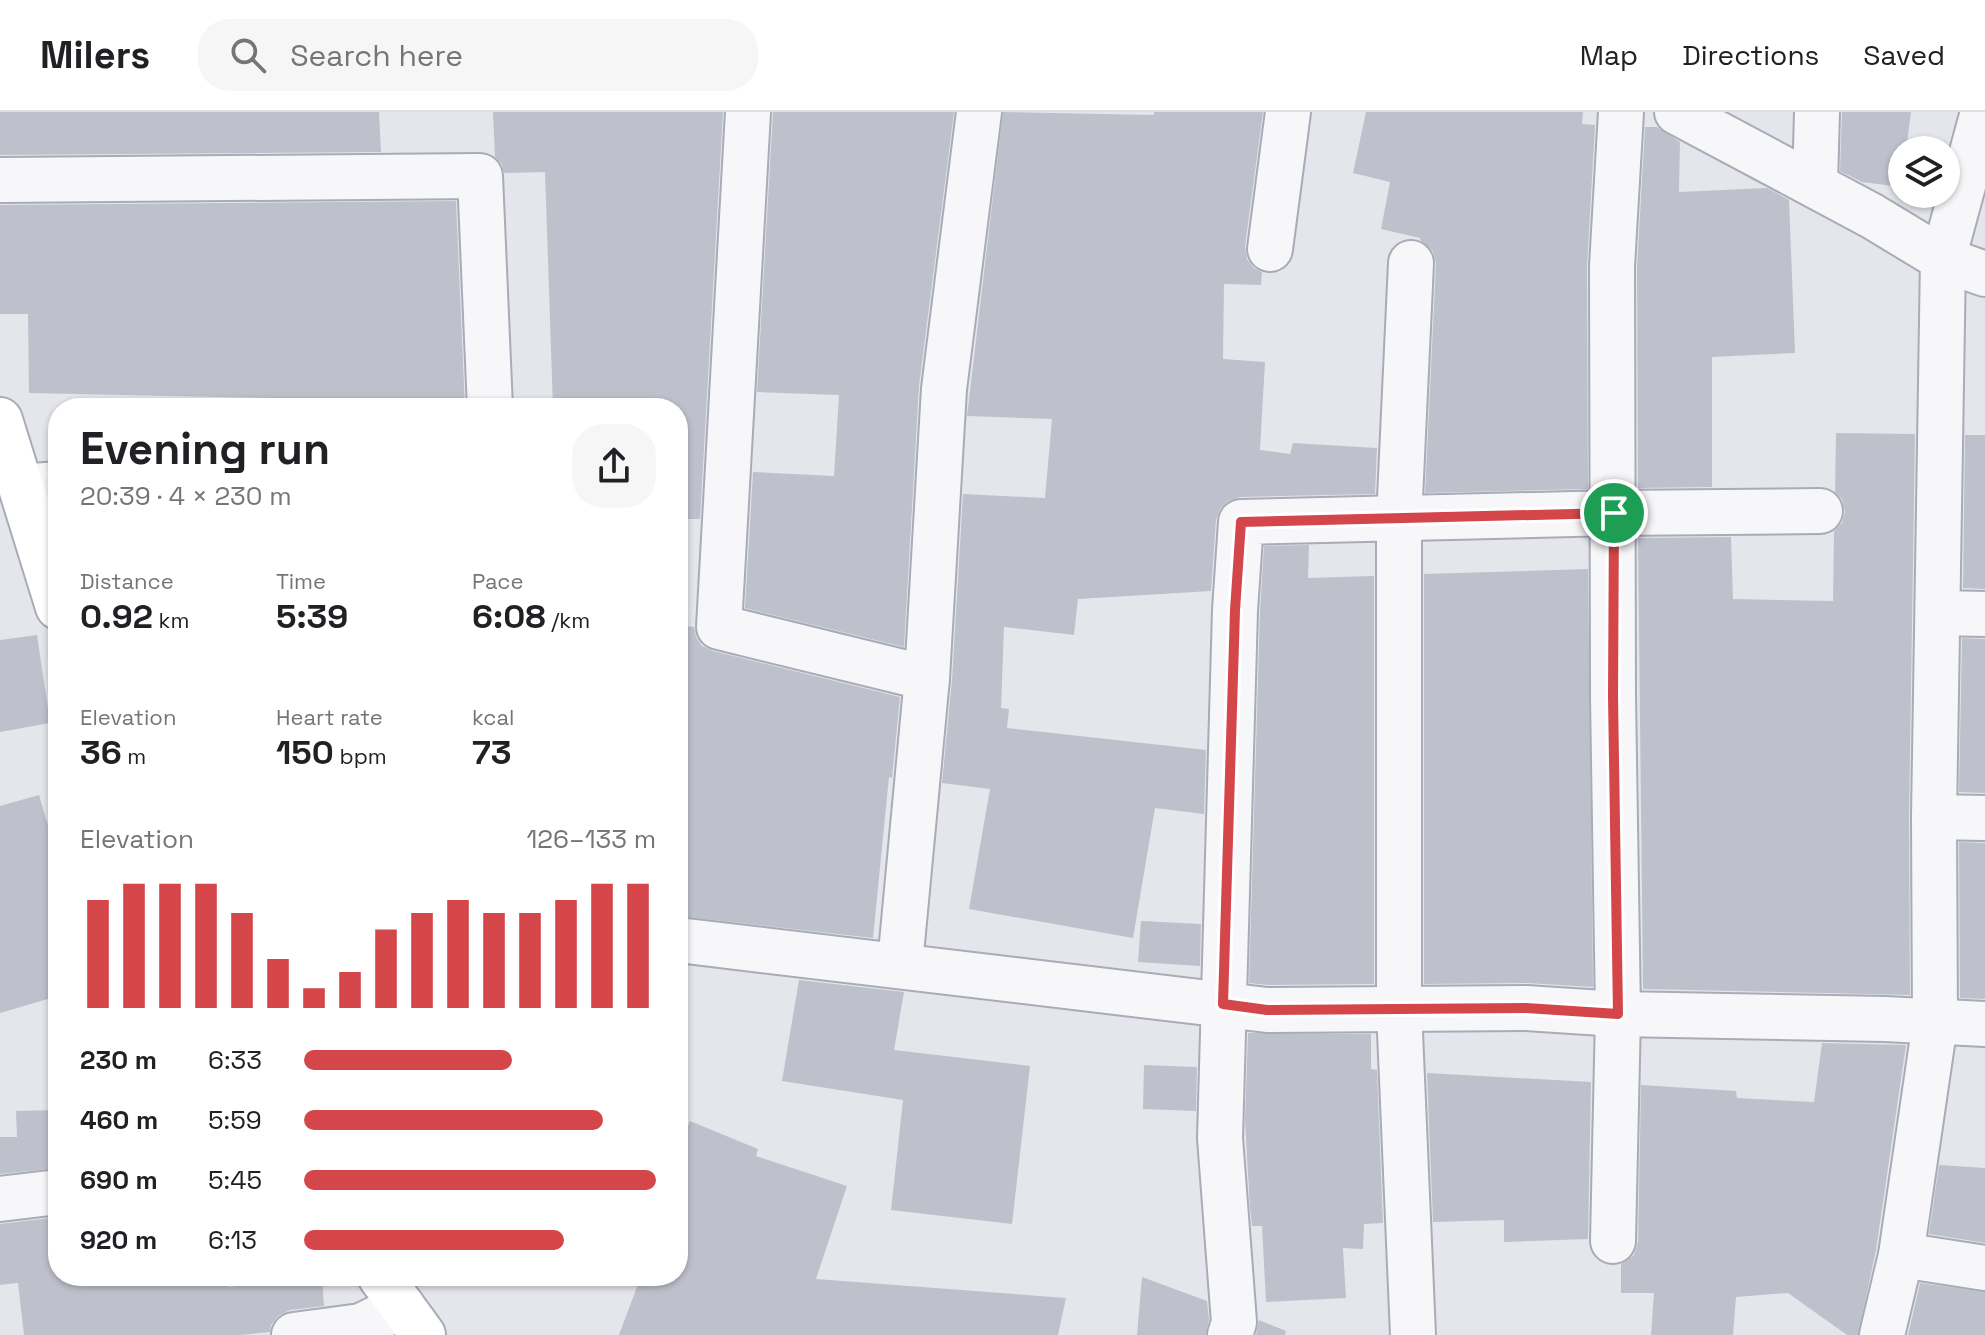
<!DOCTYPE html>
<html lang="en">
<head>
<meta charset="utf-8">
<style>
	:root { --surface:#fff; --page:#f6f6f6; --text:#202124; --muted:#757577; --line:#e0e0e0; --accent:#d4464a }
	body { margin:0; font-family:"Space Grotesk",sans-serif; background:var(--page); color:var(--text); height:100vh; display:flex; flex-direction:column; font-size:30px; white-space:nowrap }
	* { box-sizing:border-box; margin:0 }
	p { font-size:26px; color:var(--muted) }
	.icon { flex:none; width:44px; height:44px; fill:none; stroke:currentColor; stroke-width:2; stroke-linecap:round; stroke-linejoin:round }
	.map { position:relative; flex:1; overflow:hidden }
	.drawer { position:absolute; left:48px; top:286px; width:640px; height:888px; display:flex; flex-direction:column; background:var(--surface); border-radius:32px; box-shadow:0 2px 6px #0004 }
	.drawer>* { flex:none }
	.tools { position:absolute; left:1888px; top:24px; display:grid; gap:16px }
	.tools a { display:grid; place-items:center; width:72px; height:72px; border-radius:50%; background:var(--surface); box-shadow:0 2px 6px #0004; font-size:40px }
	.pin { position:absolute; display:grid; place-items:center; width:68px; height:68px; color:#fff; margin:-34px; border:4px solid #fff; border-radius:50%; box-shadow:0 2px 8px #0007 }
	.round { display:grid; place-items:center; flex:none; width:84px; height:84px; border-radius:32px; background:var(--page) }
	.headline { display:flex; align-items:center; justify-content:space-between; height:136px; padding:0 32px }
	h1 { font-size:44px; font-weight:700; line-height:60px }
	.figures { display:grid; grid-template-columns:repeat(3,1fr); gap:12px; height:136px; padding:8px 32px }
	.figures div { display:grid; align-content:center }
	.figures b { font-size:34px; font-weight:700 }
	.figures small { font-size:22px; font-weight:400 }
	.figures p { font-size:22px }
	.chart { height:224px; padding:16px 32px }
	.chart p { display:flex; justify-content:space-between }
	.chart svg { width:100%; height:144px; margin-top:8px; stroke:var(--accent); stroke-width:6 }
	ul { padding:0 32px; list-style:none; font-size:26px }
	li { display:grid; grid-template-columns:128px 96px 1fr; align-items:center; height:60px }
	li i { height:20px; border-radius:10px; background:var(--accent) }
	header { display:flex; align-items:center; gap:48px; box-sizing:border-box; height:112px; padding:0 40px; background:var(--surface); border-bottom:2px solid var(--line) }
	header strong { font-size:38px }
	nav { display:flex; gap:44px; margin-inline-start:auto; font-size:28px }
	.search { width:560px; height:72px; background:var(--page); display:flex; align-items:center; gap:20px; box-sizing:border-box; padding:0 28px; border-radius:32px; color:var(--muted); font-size:30px }
	.map>svg:first-child { display:block }
	.building { fill:#bec1cc }
	.lines { fill:none; stroke-linecap:round; stroke-linejoin:round }
	.minor-casing { stroke:#a8acb7; stroke-width:48 }
	.secondary-casing { stroke:#a8acb7; stroke-width:48 }
	.minor { stroke:#f7f7fa; stroke-width:44 }
	.secondary { stroke:#fff; stroke-width:44 }
	.route-casing { stroke:#fff; stroke-width:16 }
	.route { stroke:#d4464a; stroke-width:10 }
</style>
</head>
<body>
<header>
<strong>Milers</strong>
<div class="search"><svg class="icon" aria-label="search" viewBox="0 0 24 24"><circle cx="10" cy="10" r="6"/><path d="M15 15l6 6"/></svg>Search here</div>
<nav><a>Map</a><a>Directions</a><a>Saved</a></nav>
</header>
<div class="map">
<svg width="1985" height="1223" viewBox="0 0 1985 1223">
	<rect width="100%" height="100%" fill="#e4e6ec"/>
	<g class="building">
		<path d="M0,0H379L381,40L0,43Z"/>
		<path d="M493,0H723L700,407H678V296H553L545,60L504,61L502,52L495,45Z"/>
		<path d="M773,0H954L919,274L904,535L745,496L753,360L834,364L839,283L757,280Z"/>
		<path d="M1003,0L1154,3V0H1263L1245,134L1247,147L1254,156L1262,160L1261,173L1224,172L1223,247L1265,250L1260,338L1290,342L1293,331L1377,336L1375,382L1240,385L1228,389L1220,397L1216,408L1211,479L1078,487L1074,523L1004,515L1001,596L1009,597L1007,616L1206,638L1204,702L1155,696L1133,826L969,797L990,677L942,671L952,568L963,382L1045,386L1052,307L967,304Z"/>
		<path d="M1366,0H1583L1582,12L1595,13L1587,154L1588,377L1425,381L1436,151L1433,139L1420,128V126L1381,117L1390,70L1353,61Z"/>
		<path d="M1842,0H1911L1906,38H1902L1901,75L1862,70L1840,59Z"/>
		<path d="M1645,15H1657L1680,30L1679,80L1767,76L1789,88L1795,241L1712,245V375L1638,376L1637,155Z"/>
		<path d="M456,89L465,296H267L268,286L29,281L28,202H0V93Z"/>
		<path d="M1836,321L1915,322L1909,705L1910,883L1643,877L1638,426L1731,425L1733,487L1833,489L1834,419L1842,411L1845,400L1842,387L1835,380Z"/>
		<path d="M1965,323H1985V477L1963,476Z"/>
		<path d="M1309,433L1308,466L1374,464V872L1268,873L1249,871L1260,499L1264,434Z"/>
		<path d="M1588,457L1593,875L1526,871L1424,872V462Z"/>
		<path d="M678,513L694,515L696,525L702,534L713,539L900,585L892,666L889,665L873,826L678,804Z"/>
		<path d="M37,523L50,611L0,620V528Z"/>
		<path d="M1962,526L1985,527V681L1959,680Z"/>
		<path d="M39,683L58,748V884L0,901V694Z"/>
		<path d="M1959,730L1985,731V887L1960,886Z"/>
		<path d="M1141,809L1201,812L1200,854L1138,850Z"/>
		<path d="M799,868L904,880L894,938L1030,954L1012,1112L891,1098L903,988L782,969Z"/>
		<path d="M1248,921L1371,922V957L1377,958L1383,1111L1364,1112L1363,1137L1343,1136L1346,1186L1266,1190L1262,1114H1252L1250,1096L1245,1009Z"/>
		<path d="M1822,931L1906,933L1876,1138L1858,1223H1847L1788,1181L1736,1185L1733,1223H1651L1654,1181H1621V1152L1634,1143L1638,1130L1641,973L1736,979L1737,986L1814,990Z"/>
		<path d="M1144,953L1197,955L1196,999L1143,997Z"/>
		<path d="M1427,961L1591,970L1588,1127L1504,1130V1108L1433,1110Z"/>
		<path d="M58,998V1056L0,1062V1025H17L16,999Z"/>
		<path d="M690,1009L758,1037L756,1044L847,1074L816,1167L1066,1186L1058,1223H619L641,1164H678V1038Z"/>
		<path d="M1939,1053L1985,1056V1131L1929,1122Z"/>
		<path d="M58,1105V1164H76L77,1174L135,1166V1171L227,1166L228,1175L322,1165L324,1194L290,1198L278,1204L271,1213L270,1220L240,1223H24L18,1171L0,1173V1112Z"/>
		<path d="M1142,1165L1207,1189L1209,1207L1206,1223H1137Z"/>
		<path d="M1920,1171L1985,1180V1223H1908Z"/>
		<path d="M1259,1208L1286,1219L1285,1223H1256Z"/>
	</g>
	<g class="lines">
		<defs>
			<g id="minor">
				<path d="M748,0L719,515L927,566"/>
				<path d="M1677,0L1872,104L1943,147L1985,162"/>
				<path d="M0,68L480,64L490,296"/>
				<path d="M1815,72L1817,0"/>
				<path d="M1270,137L1288,0"/>
				<path d="M1411,151L1399,408V897L1413,1223"/>
				<path d="M22,375L58,372"/>
				<path d="M1939,501L1985,502"/>
				<path d="M1934,705L1985,706"/>
				<path d="M678,828L1267,898L1526,896L1618,902L1885,907L1985,912"/>
				<path d="M900,852L927,566L944,277L979,0"/>
				<path d="M0,1087L58,1080"/>
				<path d="M1613,1129L1618,902L1613,584L1612,154L1621,0"/>
				<path d="M1901,1143L1985,1156"/>
				<path d="M294,1223L361,1214L402,1194"/>
				<path d="M1230,1223L1234,1210L1220,1026L1235,498L1241,410L1614,401L1820,399"/>
				<path d="M1882,1223L1901,1143L1935,911L1934,705L1943,147L1983,0"/>
			</g>
			<g id="secondary">
				<path d="M0,308L58,495"/>
				<path d="M380,1164L423,1223"/>
			</g>
		</defs>
		<use href="#minor" class="minor-casing"/>
		<use href="#secondary" class="secondary-casing"/>
		<use href="#minor" class="minor"/>
		<use href="#secondary" class="secondary"/>
	</g>
	<g class="lines">
		<defs>
			<path id="route" d="M1614,401L1613,584L1618,902L1526,896L1267,898L1223,892L1235,498L1241,410Z"/>
		</defs>
		<use href="#route" class="route-casing"/>
		<use href="#route" class="route"/>
	</g>
</svg>
<div class="tools">
<a><svg class="icon" aria-label="layers" viewBox="0 0 24 24"><path d="M12 4l9 5-9 5-9-5zM3 14l9 5 9-5"/></svg></a>
</div>
<div class="pin" style="left:1614px;top:401px;background:#1e9e55"><svg class="icon" aria-label="arrive" viewBox="0 0 24 24"><path d="M6 21V4h12l-3 4 3 4H6"/></svg></div>
<section class="drawer">
<div class="headline"><div><h1>Evening run</h1><p>20:39 · 4 × 230 m</p></div><a class="round"><svg class="icon" aria-label="share" viewBox="0 0 24 24"><path d="M12 15V3M7 8l5-5 5 5M5 13v7h14v-7"/></svg></a></div>
<div class="figures">
<div><p>Distance</p><b>0.92<small> km</small></b></div>
<div><p>Time</p><b>5:39</b></div>
<div><p>Pace</p><b>6:08<small> /km</small></b></div>
</div>
<div class="figures">
<div><p>Elevation</p><b>36<small> m</small></b></div>
<div><p>Heart rate</p><b>150<small> bpm</small></b></div>
<div><p>kcal</p><b>73</b></div>
</div>
<div class="chart"><p><span>Elevation</span>126–133 m</p>
<svg viewBox="0 0 160 44" preserveAspectRatio="none"><path d="M5 44V11M15 44V6M25 44V6M35 44V6M45 44V15M55 44V29M65 44V38M75 44V33M85 44V20M95 44V15M105 44V11M115 44V15M125 44V15M135 44V11M145 44V6M155 44V6"/></svg>
</div>
<ul>
<li><b>230 m</b>6:33<i style="width:59%"></i></li>
<li><b>460 m</b>5:59<i style="width:85%"></i></li>
<li><b>690 m</b>5:45<i style="width:100%"></i></li>
<li><b>920 m</b>6:13<i style="width:74%"></i></li>
</ul>
</section>
</div>
</body>
</html>
